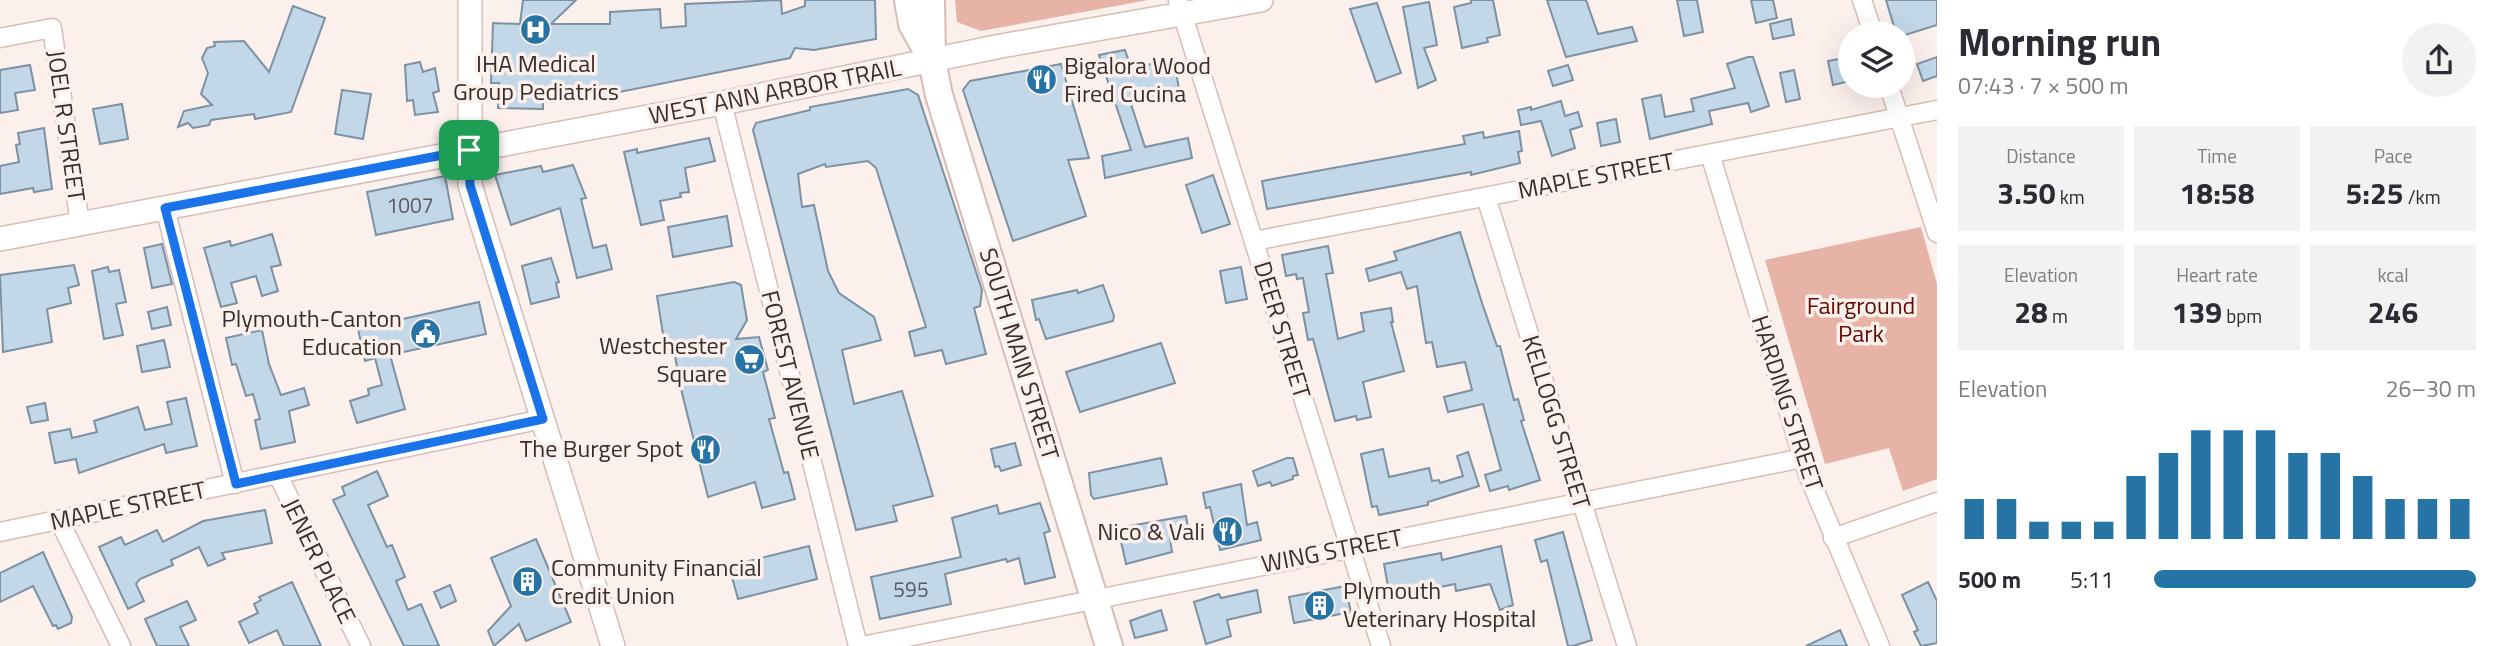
<!DOCTYPE html>
<html lang="en">
<head>
<meta charset="utf-8">
<style>
	:root { --surface:#fff; --page:#f2f2f3; --text:#2b2b33; --muted:#7c7c81; --accent:#2674a6 }
	body { margin:0; font-family:"Titillium Web",sans-serif; background:var(--page); color:var(--text); height:100vh; display:flex; flex-direction:column; font-size:26px; white-space:nowrap }
	* { box-sizing:border-box; margin:0 }
	p { font-size:23px; color:var(--muted) }
	.icon { flex:none; width:38px; height:38px; fill:none; stroke:currentColor; stroke-width:2; stroke-linecap:round; stroke-linejoin:round }
	.map { position:relative; flex:1; overflow:hidden }
	.side { display:flex; flex-direction:column; background:var(--surface); width:560px }
	.side>* { flex:none }
	.fabs { position:absolute; left:1838px; top:21px; display:grid; gap:14px }
	.fabs a { display:grid; place-items:center; width:77px; height:77px; border-radius:50%; background:var(--surface); box-shadow:0 7px 28px #0002; font-size:35px }
	.pin { position:absolute; display:grid; place-items:center; width:60px; height:60px; color:#fff; margin:-30px; border-radius:14px; box-shadow:0 4px 10px #0006 }
	.round { display:grid; place-items:center; flex:none; width:74px; height:74px; border-radius:37px; background:var(--page) }
	.headline { display:flex; align-items:center; justify-content:space-between; height:119px; padding:0 21px }
	h1 { font-size:38px; font-weight:700; line-height:52px }
	.stats { display:grid; grid-template-columns:repeat(3,1fr); gap:10px; height:119px; padding:7px 21px }
	.stats div { display:grid; align-content:center; border-radius:0px; background:var(--page); text-align:center }
	.stats b { font-size:30px; font-weight:700 }
	.stats small { font-size:19px; font-weight:400 }
	.stats p { font-size:19px }
	.chart { height:196px; padding:14px 21px }
	.chart p { display:flex; justify-content:space-between }
	.chart svg { width:100%; height:126px; margin-top:7px; stroke:var(--accent); stroke-width:6 }
	ul { padding:0 21px; list-style:none; font-size:23px }
	li { display:grid; grid-template-columns:112px 84px 1fr; align-items:center; height:52px }
	li i { height:18px; border-radius:9px; background:var(--accent) }
	main { display:flex; flex:1; min-height:0 }
	.map>svg:first-child { display:block }
	.green { fill:#e7b3a6 }
	.building { fill:#c2d8e9; stroke:#7c91a1; stroke-width:2 }
	.lines { fill:none; stroke-linecap:round; stroke-linejoin:round }
	.minor-casing { stroke:#d8bcb6; stroke-width:21 }
	.tertiary-casing { stroke:#d8bcb6; stroke-width:26 }
	.secondary-casing { stroke:#d8bcb6; stroke-width:30 }
	.minor { stroke:#fff; stroke-width:18 }
	.tertiary { stroke:#fff; stroke-width:23 }
	.secondary { stroke:#fff; stroke-width:26 }
	.route-casing { stroke:#fff; stroke-width:14 }
	.route { stroke:#1a73e8; stroke-width:9 }
	.labels { text-anchor:middle; stroke-width:7; stroke-linejoin:round; paint-order:stroke }
	.number-label { font-size:21px; fill:#5a585a }
	.poi-label { font-size:24px; fill:#382d2b; stroke:#fcf0ed; text-anchor:end }
	.street-label { font-size:24px; fill:#382d2b; stroke:#fcf0ed }
	.park-label { font-size:24px; fill:#600b00; stroke:#fcf0ed }
</style>
</head>
<body>
<main>
<div class="map">
<svg width="1937" height="646" viewBox="0 0 1937 646">
	<rect width="100%" height="100%" fill="#fcf0ed"/>
	<g class="green">
		<path d="M955,0H1148L981,31L957,22Z"/>
		<path d="M1921,227L1937,284V479L1903,491L1889,448L1825,464L1765,260Z"/>
	</g>
	<g class="building">
		<path d="M523,0H576L551,24H610V12L660,9L661,28L686,26L685,4L781,0L782,14L805,6V0H875L876,39L814,50L795,48L790,58L609,94L607,99L567,97V102L543,101V109L498,108L499,83H491L493,23L520,24Z"/>
		<path d="M1471,0H1493L1500,35L1487,38L1488,42L1462,48L1454,7L1471,3Z"/>
		<path d="M1547,0H1586L1598,34L1632,27L1637,41L1566,57Z"/>
		<path d="M1677,0H1697L1703,32L1684,36Z"/>
		<path d="M1751,0H1773L1777,18L1756,23Z"/>
		<path d="M1886,0H1937V25L1902,36V33H1896Z"/>
		<path d="M1429,2L1437,45L1424,48L1436,80L1418,88L1403,7Z"/>
		<path d="M1377,3L1401,73L1376,82L1350,9Z"/>
		<path d="M293,6L325,18L291,112L255,119L254,114L211,120L209,125L193,128L188,123L178,127L184,111L212,105L201,94L208,73L202,58L207,48L215,46L214,42L244,41L269,72Z"/>
		<path d="M1791,19L1794,35L1773,39L1770,24Z"/>
		<path d="M1125,50L1131,68L1167,61L1169,73L1176,72L1180,95L1131,104L1145,147L1188,138L1192,158L1105,178L1102,156L1131,150L1099,55Z"/>
		<path d="M1748,57H1753L1769,106L1751,112L1748,103L1709,111L1712,124L1650,139L1642,99L1661,95L1665,117L1694,111L1691,99L1735,88L1727,64Z"/>
		<path d="M1850,57V81L1833,85L1828,61Z"/>
		<path d="M1937,57V76L1923,81L1917,64Z"/>
		<path d="M420,62L423,72L435,68L439,91L433,93L438,112L415,115L413,100L407,101L405,65Z"/>
		<path d="M1061,64L1089,158L1068,160L1086,216L1013,241L963,90L970,81Z"/>
		<path d="M30,65L35,90L15,93L18,110L0,113V70Z"/>
		<path d="M1568,65L1573,80L1553,86L1548,71Z"/>
		<path d="M1794,70L1800,99L1786,102L1780,73Z"/>
		<path d="M908,89L918,95L982,290L980,306L974,308L986,354L946,364L942,350L915,356L909,332L926,327L876,168L868,161L826,167L825,164L798,174L802,207L814,205L828,271L839,293L874,317L881,340L842,350L854,404L902,391L933,496L893,506L897,521L856,530L753,130L756,123L810,110V107Z"/>
		<path d="M342,90L371,94L363,139L335,134Z"/>
		<path d="M1561,101L1565,116L1578,112L1582,126L1570,130L1575,148L1552,156L1541,121L1521,125L1518,110L1531,107V110Z"/>
		<path d="M122,104L128,139L100,144L93,109Z"/>
		<path d="M1616,119L1620,142L1601,146L1597,123Z"/>
		<path d="M44,128L52,189L34,192L33,188L0,194V166L19,162L16,145L20,144L18,133Z"/>
		<path d="M1519,131L1522,151L1518,152L1520,163L1471,175V172L1267,209L1262,181L1465,144L1463,136L1483,132L1484,138Z"/>
		<path d="M709,138L715,161L685,168L689,192L680,193L681,197L660,201L664,220L641,225L624,152L637,149V153Z"/>
		<path d="M573,165L586,198L581,199L593,248L606,245L612,269L577,278L560,208L511,225L495,175L541,166L543,172Z"/>
		<path d="M1213,175L1230,224L1202,233L1186,185Z"/>
		<path d="M445,176L453,219L376,235L367,192Z"/>
		<path d="M727,216L732,246L673,257L668,227Z"/>
		<path d="M1460,232L1482,303L1497,346H1500L1514,400L1518,399L1524,420L1521,421L1540,480L1509,490L1508,486L1490,491L1485,475L1501,470L1483,404L1448,412L1444,397L1472,390L1465,362L1437,367L1432,342L1426,343L1417,286L1407,289L1401,272L1369,281L1366,269L1397,260L1394,252Z"/>
		<path d="M272,234L281,265L271,267L278,291L262,296L256,276L231,283L237,303L221,307L204,248L230,241L231,246Z"/>
		<path d="M162,244L172,284L152,288L144,248Z"/>
		<path d="M1328,246L1333,273L1326,274L1338,339L1364,331L1361,313L1391,308L1393,322H1391L1404,371L1363,382L1371,417L1357,420L1356,416L1335,421L1313,339L1308,340L1303,313L1309,312L1303,278L1297,279L1296,274L1286,276L1282,255Z"/>
		<path d="M551,258L559,282L556,283L559,297L531,304L522,266Z"/>
		<path d="M74,265L79,285L68,288L71,303L47,309L52,342L3,352L0,275Z"/>
		<path d="M108,267L109,272L119,270L126,302L116,304L123,335L104,339L92,271Z"/>
		<path d="M1241,267L1247,299L1226,303L1220,271Z"/>
		<path d="M734,282L741,285L747,320L736,339L759,337L768,370L763,372L775,418L769,419L784,473L788,472L795,499L762,508L755,482L708,497L682,393L673,346L665,347L657,296Z"/>
		<path d="M1103,285L1114,316L1113,321L1046,339L1039,319L1036,320L1032,300L1077,290L1078,293Z"/>
		<path d="M479,302L486,334L390,355L405,409L357,423L350,401L369,395L368,389L382,385L375,358L365,361L358,329Z"/>
		<path d="M167,307L171,325L152,329L148,312Z"/>
		<path d="M262,330L269,364L281,395L304,388L309,405L289,411L295,442L261,449L255,420L260,419L253,394L246,396L236,364L232,365L226,338Z"/>
		<path d="M164,340L170,367L142,372L137,346Z"/>
		<path d="M1161,343L1175,383L1080,412L1066,372Z"/>
		<path d="M186,398L197,446L166,453L164,444L79,473L76,459L55,463L49,433L70,429L72,438L97,432L94,421L138,407L145,430L172,424L167,402Z"/>
		<path d="M45,403L48,420L31,423L27,407Z"/>
		<path d="M1015,443L1021,465L1001,471L999,466L995,467L991,449Z"/>
		<path d="M1383,449L1389,477L1429,468L1432,481L1439,480L1440,483L1463,476L1457,456L1468,452L1479,486L1428,502V505L1379,515L1377,506L1372,507L1361,454Z"/>
		<path d="M1161,458L1167,484L1094,499L1091,495L1089,473Z"/>
		<path d="M1287,458H1293L1298,475L1293,476V479L1272,486L1270,482L1258,486L1253,471Z"/>
		<path d="M377,471L388,496L368,505L387,547L392,545L405,577L396,581L408,610L421,604L439,646H404L333,500L345,495L342,487Z"/>
		<path d="M1241,484L1247,525L1257,522L1261,540L1220,550L1210,507L1206,508L1203,493Z"/>
		<path d="M1040,503L1050,531L1044,533L1055,577L1025,584L1019,558L1007,562L1006,559L945,574L951,604L880,619L871,577L961,557L952,518L997,505L999,514Z"/>
		<path d="M265,510L272,543L222,553L225,559L208,566L199,547L171,560L173,565L140,579L136,584L144,601L128,609L99,547L121,537L125,545L157,530L163,542L203,521Z"/>
		<path d="M1186,516L1189,533L1170,538L1172,552L1126,564L1118,528Z"/>
		<path d="M1563,532L1592,640L1573,646H1568L1547,560L1541,562L1535,540Z"/>
		<path d="M536,539L571,622L526,641L519,624L494,646L488,631L511,606L491,558Z"/>
		<path d="M809,546L817,579L738,599L729,566Z"/>
		<path d="M1501,546L1513,605L1500,610L1490,584L1456,591L1455,584L1421,591L1420,586L1389,592L1384,564L1441,553L1442,560Z"/>
		<path d="M43,552L72,617L71,623L58,629L56,625L53,626L33,586L0,602V573Z"/>
		<path d="M292,582L321,646H284L277,630L249,643L239,622L258,613L254,604L261,600L259,597Z"/>
		<path d="M1928,582L1937,601V643L1921,646L1914,632L1918,630L1902,595Z"/>
		<path d="M450,585L456,601L441,608L434,592Z"/>
		<path d="M1345,586L1351,612L1294,623L1289,597Z"/>
		<path d="M1257,590L1261,612L1227,620L1231,636L1206,644L1194,602L1219,594L1221,598Z"/>
		<path d="M187,601L196,620L180,627L189,646H157L145,619Z"/>
		<path d="M1161,610L1167,630L1135,638L1130,621Z"/>
		<path d="M1840,630L1847,646H1806Z"/>
	</g>
	<g class="lines">
		<defs>
			<g id="minor">
				<path d="M1178,0L1381,646"/>
				<path d="M1862,0L1873,33"/>
				<path d="M0,38L52,28L80,224"/>
				<path d="M1889,86L1937,233"/>
				<path d="M722,103L858,646"/>
				<path d="M1710,154L1807,472L1880,646"/>
				<path d="M1486,197L1627,646"/>
				<path d="M165,208L235,484"/>
				<path d="M1254,241L1937,110"/>
				<path d="M278,475L361,646"/>
				<path d="M59,520L121,646"/>
				<path d="M0,532L543,419"/>
				<path d="M1833,538L1937,502"/>
				<path d="M862,646L1803,458"/>
			</g>
			<g id="tertiary">
				<path d="M470,0V185L613,646"/>
				<path d="M0,239L722,103L1001,46L1261,0"/>
			</g>
			<g id="secondary">
				<path d="M908,0L912,24L932,59"/>
				<path d="M931,0L932,61L939,95L1109,646"/>
			</g>
		</defs>
		<use href="#minor" class="minor-casing"/>
		<use href="#tertiary" class="tertiary-casing"/>
		<use href="#secondary" class="secondary-casing"/>
		<use href="#minor" class="minor"/>
		<use href="#tertiary" class="tertiary"/>
		<use href="#secondary" class="secondary"/>
	</g>
	<g class="lines">
		<defs>
			<path id="route" d="M469,150L470,185L543,419L236,484L165,208Z"/>
		</defs>
		<use href="#route" class="route-casing"/>
		<use href="#route" class="route"/>
	</g>
	<defs>
		<symbol id="hospital-disc" viewBox="-11 -11 22 22"><circle r="9.5" fill="#2674a6" stroke="#fcf0ed"/><path d="M-5-5h3v3.5h4V-5h3V5h-3V1.5h-4V5h-3Z" fill="#fff"/></symbol>
		<symbol id="restaurant-disc" viewBox="-11 -11 22 22"><circle r="9.5" fill="#2674a6" stroke="#fcf0ed"/><path d="M-5-6h1v4h1v-4h1v4h1v-4h1v5L-1.5 .5V6h-2V.5L-5-1ZM5-6V6H3V1.5H1.5Q1.5-4 5-6Z" fill="#fff"/></symbol>
		<symbol id="civic-disc" viewBox="-11 -11 22 22"><circle r="9.5" fill="#2674a6" stroke="#fcf0ed"/><path d="M-.6-6.5H3V-4.5H.6V-3L4-1V1h2V6H-6V1h2V-1L-.6-3ZM-1.2 2.5V6h2.4V2.5Z" fill="#fff"/></symbol>
		<symbol id="supermarket-disc" viewBox="-11 -11 22 22"><circle r="9.5" fill="#2674a6" stroke="#fcf0ed"/><path d="M-6-5.5h2.5l.6 2H6L4.5 2H-2.5L-4.4-4H-6ZM-1.5 3.2a1.3 1.3 0 1 0 .1 0ZM3 3.2a1.3 1.3 0 1 0 .1 0Z" fill="#fff"/></symbol>
		<symbol id="building-disc" viewBox="-11 -11 22 22"><circle r="9.5" fill="#2674a6" stroke="#fcf0ed"/><path d="M-4-6H4V6H1V3H-1V6H-4ZM-2.5-4.3h1.7v1.8h-1.7ZM.8-4.3h1.7v1.8H.8ZM-2.5-1h1.7V.8h-1.7ZM.8-1h1.7V.8H.8Z" fill="#fff"/></symbol>
	</defs>
	<g fill-rule="evenodd">
		<use href="#hospital-disc" x="518" y="12" width="35" height="35"/>
		<use href="#restaurant-disc" x="1024" y="62" width="35" height="35"/>
		<use href="#civic-disc" x="408" y="316" width="35" height="35"/>
		<use href="#supermarket-disc" x="732" y="342" width="35" height="35"/>
		<use href="#restaurant-disc" x="688" y="432" width="35" height="35"/>
		<use href="#restaurant-disc" x="1210" y="514" width="35" height="35"/>
		<use href="#building-disc" x="510" y="564" width="35" height="35"/>
		<use href="#building-disc" x="1302" y="588" width="35" height="35"/>
	</g>
	<g class="labels">
		<g class="number-label">
			<text x="410" y="213">1007</text>
			<text x="911" y="597">595</text>
		</g>
		<g class="poi-label">
			<text x="536" y="72" text-anchor="middle">IHA Medical<tspan x="536" dy="28">Group Pediatrics</tspan></text>
			<text x="1064" y="74" text-anchor="start">Bigalora Wood<tspan x="1064" dy="28">Fired Cucina</tspan></text>
			<text x="402" y="327">Plymouth-Canton<tspan x="402" dy="28">Education</tspan></text>
			<text x="727" y="354">Westchester<tspan x="727" dy="28">Square</tspan></text>
			<text x="683" y="457">The Burger Spot</text>
			<text x="1205" y="540">Nico &amp; Vali</text>
			<text x="551" y="576" text-anchor="start">Community Financial<tspan x="551" dy="28">Credit Union</tspan></text>
			<text x="1343" y="599" text-anchor="start">Plymouth<tspan x="1343" dy="28">Veterinary Hospital</tspan></text>
		</g>
		<g class="street-label">
			<text transform="translate(775 92) rotate(-11)" y="8">WEST ANN ARBOR TRAIL</text>
			<text transform="translate(66 126) rotate(82)" y="8">JOEL R STREET</text>
			<text transform="translate(1596 176) rotate(-11)" y="8">MAPLE STREET</text>
			<text transform="translate(1282 330) rotate(73)" y="8">DEER STREET</text>
			<text transform="translate(1019 354) rotate(73)" y="8">SOUTH MAIN STREET</text>
			<text transform="translate(790 375) rotate(76)" y="8">FOREST AVENUE</text>
			<text transform="translate(1787 403) rotate(72)" y="8">HARDING STREET</text>
			<text transform="translate(1556 422) rotate(73)" y="8">KELLOGG STREET</text>
			<text transform="translate(128 506) rotate(-12)" y="8">MAPLE STREET</text>
			<text transform="translate(1332 551) rotate(-11)" y="8">WING STREET</text>
			<text transform="translate(319 561) rotate(64)" y="8">JENER PLACE</text>
		</g>
		<g class="park-label">
			<text x="1861" y="314">Fairground<tspan x="1861" dy="28">Park</tspan></text>
		</g>
	</g>
</svg>
<div class="fabs">
<a><svg class="icon" aria-label="layers" viewBox="0 0 24 24"><path d="M12 4l9 5-9 5-9-5zM3 14l9 5 9-5"/></svg></a>
</div>
<div class="pin" style="left:469px;top:150px;background:#1e9e55"><svg class="icon" aria-label="arrive" viewBox="0 0 24 24"><path d="M6 21V4h12l-3 4 3 4H6"/></svg></div>
</div>
<section class="side">
<div class="headline"><div><h1>Morning run</h1><p>07:43 · 7 × 500 m</p></div><a class="round"><svg class="icon" aria-label="share" viewBox="0 0 24 24"><path d="M12 15V3M7 8l5-5 5 5M5 13v7h14v-7"/></svg></a></div>
<div class="stats">
<div><p>Distance</p><b>3.50<small> km</small></b></div>
<div><p>Time</p><b>18:58</b></div>
<div><p>Pace</p><b>5:25<small> /km</small></b></div>
</div>
<div class="stats">
<div><p>Elevation</p><b>28<small> m</small></b></div>
<div><p>Heart rate</p><b>139<small> bpm</small></b></div>
<div><p>kcal</p><b>246</b></div>
</div>
<div class="chart"><p><span>Elevation</span>26–30 m</p>
<svg viewBox="0 0 160 44" preserveAspectRatio="none"><path d="M5 44V30M15 44V30M25 44V38M35 44V38M45 44V38M55 44V22M65 44V14M75 44V6M85 44V6M95 44V6M105 44V14M115 44V14M125 44V22M135 44V30M145 44V30M155 44V30"/></svg>
</div>
<ul>
<li><b>500 m</b>5:11<i style="width:100%"></i></li>
</ul>
</section>
</main>
</body>
</html>
